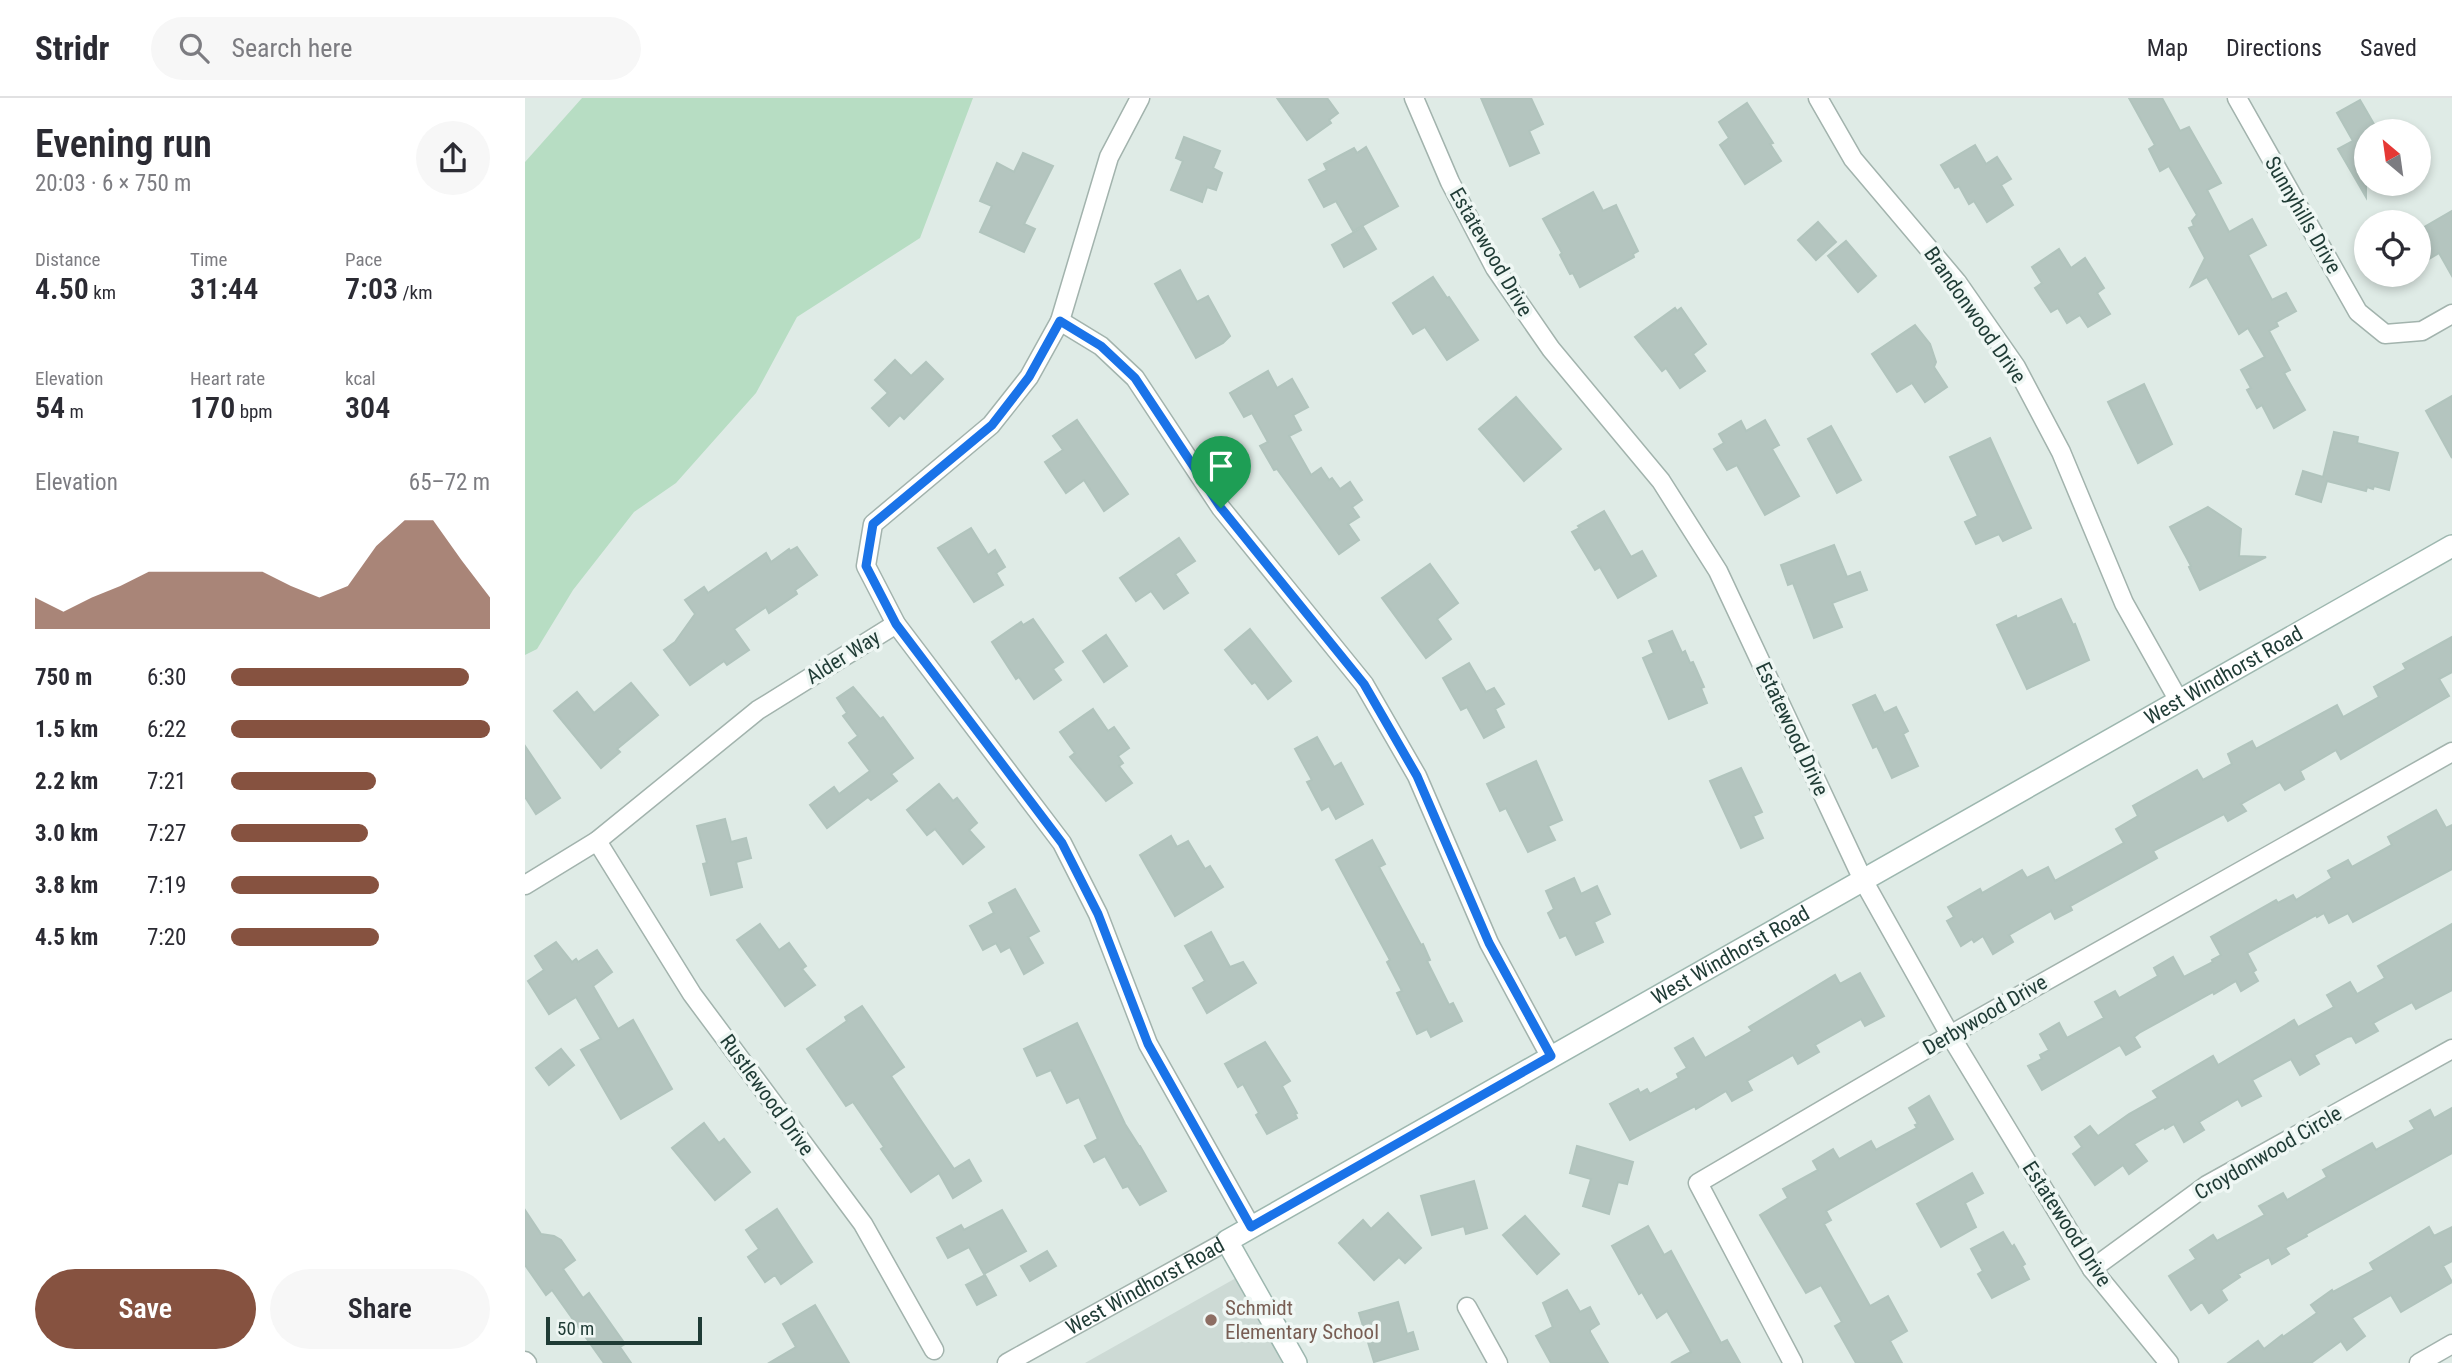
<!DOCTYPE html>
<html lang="en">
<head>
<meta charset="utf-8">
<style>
	:root { --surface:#fff; --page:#f7f7f7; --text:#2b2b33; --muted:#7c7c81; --line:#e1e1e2; --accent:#865240 }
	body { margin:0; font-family:"Roboto Condensed",sans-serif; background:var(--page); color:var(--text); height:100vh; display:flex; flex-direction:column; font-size:26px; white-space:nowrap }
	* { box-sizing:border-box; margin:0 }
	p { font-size:23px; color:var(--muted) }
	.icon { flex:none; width:38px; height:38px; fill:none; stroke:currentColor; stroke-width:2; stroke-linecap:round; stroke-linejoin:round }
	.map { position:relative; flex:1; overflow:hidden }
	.side { display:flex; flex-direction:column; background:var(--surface); width:525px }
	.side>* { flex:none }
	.needle { width:46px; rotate:331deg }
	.buttons { position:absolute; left:1829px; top:21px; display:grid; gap:14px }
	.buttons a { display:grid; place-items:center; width:77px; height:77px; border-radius:50%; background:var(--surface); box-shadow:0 4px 10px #0003; font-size:35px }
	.scale { position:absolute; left:21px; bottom:18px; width:156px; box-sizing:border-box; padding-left:7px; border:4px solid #1f3b35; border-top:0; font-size:19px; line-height:24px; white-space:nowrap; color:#1f3b35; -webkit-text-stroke:5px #eff7f4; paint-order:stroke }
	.pin { position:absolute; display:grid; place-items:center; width:60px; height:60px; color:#fff; margin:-72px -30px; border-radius:50% 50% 50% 0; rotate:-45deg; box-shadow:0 0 7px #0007 }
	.pin .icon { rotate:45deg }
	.round { display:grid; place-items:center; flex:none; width:74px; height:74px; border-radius:37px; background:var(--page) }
	.headline { display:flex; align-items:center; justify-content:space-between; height:119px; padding:0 35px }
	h1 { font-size:38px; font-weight:600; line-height:52px }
	.metrics { display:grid; grid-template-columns:repeat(3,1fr); gap:10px; height:119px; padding:7px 35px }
	.metrics div { display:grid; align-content:center }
	.metrics b { font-size:30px; font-weight:600 }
	.metrics small { font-size:19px; font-weight:400 }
	.metrics p { font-size:19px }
	.chart { height:196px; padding:14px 35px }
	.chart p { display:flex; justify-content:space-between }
	.chart svg { width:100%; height:126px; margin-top:7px; fill:var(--accent); opacity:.7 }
	.button { display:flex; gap:14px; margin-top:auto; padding:14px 35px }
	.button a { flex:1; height:80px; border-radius:42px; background:var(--accent); color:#fff; font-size:28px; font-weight:600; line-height:80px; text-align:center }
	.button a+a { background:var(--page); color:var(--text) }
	ul { padding:0 35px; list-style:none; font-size:23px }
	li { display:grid; grid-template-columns:112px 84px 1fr; align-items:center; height:52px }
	li i { height:18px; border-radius:9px; background:var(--accent) }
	header { display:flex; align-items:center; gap:42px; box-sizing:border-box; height:98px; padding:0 35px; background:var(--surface); border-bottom:2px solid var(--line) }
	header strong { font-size:33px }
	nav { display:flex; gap:38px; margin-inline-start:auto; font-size:24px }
	.search { width:490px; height:63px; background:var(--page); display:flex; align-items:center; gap:18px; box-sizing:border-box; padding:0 24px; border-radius:38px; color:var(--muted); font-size:26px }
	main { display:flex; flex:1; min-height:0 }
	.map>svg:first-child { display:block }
	.built { fill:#cddad5 }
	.green { fill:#b7ddc3 }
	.building { fill:#b4c5bf; stroke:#b1c4bd; stroke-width:2 }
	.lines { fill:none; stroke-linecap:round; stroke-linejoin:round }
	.street-casing { stroke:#a2b3ad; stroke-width:21 }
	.secondary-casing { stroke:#9db7af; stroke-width:24 }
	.street { stroke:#fff; stroke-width:18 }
	.secondary { stroke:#fff; stroke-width:21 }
	.route-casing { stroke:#fff; stroke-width:14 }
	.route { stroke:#1a73e8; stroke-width:9 }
	.education-dot { fill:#8d6e63; stroke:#eff7f4; stroke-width:2.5 }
	.labels { text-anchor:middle; stroke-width:7; stroke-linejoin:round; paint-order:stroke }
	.street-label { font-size:21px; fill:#1f3b35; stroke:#eff7f4 }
	.education-label { font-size:21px; fill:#785e54; stroke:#eff7f4; text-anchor:start }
</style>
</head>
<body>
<header>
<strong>Stridr</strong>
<div class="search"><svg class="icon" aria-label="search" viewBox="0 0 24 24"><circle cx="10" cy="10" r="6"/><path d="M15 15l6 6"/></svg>Search here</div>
<nav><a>Map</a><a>Directions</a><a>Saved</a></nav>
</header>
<main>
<section class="side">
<div class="headline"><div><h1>Evening run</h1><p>20:03 · 6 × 750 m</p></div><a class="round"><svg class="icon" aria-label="share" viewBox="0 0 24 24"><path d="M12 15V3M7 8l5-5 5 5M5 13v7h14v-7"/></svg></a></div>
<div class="metrics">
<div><p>Distance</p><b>4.50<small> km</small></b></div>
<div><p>Time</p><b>31:44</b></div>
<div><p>Pace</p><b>7:03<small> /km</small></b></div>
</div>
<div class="metrics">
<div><p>Elevation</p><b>54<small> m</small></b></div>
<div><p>Heart rate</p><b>170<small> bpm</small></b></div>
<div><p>kcal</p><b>304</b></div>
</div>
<div class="chart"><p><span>Elevation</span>65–72 m</p>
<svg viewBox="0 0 160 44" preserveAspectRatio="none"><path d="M0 44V33L10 38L20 33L30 29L40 24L50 24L60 24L70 24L80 24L90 29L100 33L110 29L120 15L130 6L140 6L150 20L160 33V44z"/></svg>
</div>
<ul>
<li><b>750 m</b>6:30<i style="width:92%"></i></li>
<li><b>1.5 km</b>6:22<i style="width:100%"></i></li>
<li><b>2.2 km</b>7:21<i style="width:56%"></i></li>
<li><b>3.0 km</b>7:27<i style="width:53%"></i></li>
<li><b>3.8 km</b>7:19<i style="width:57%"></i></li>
<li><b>4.5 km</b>7:20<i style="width:57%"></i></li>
</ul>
<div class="button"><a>Save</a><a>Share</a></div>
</section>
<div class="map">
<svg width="1927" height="1265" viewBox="0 0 1927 1265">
	<rect width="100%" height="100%" fill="#dfebe6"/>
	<path class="built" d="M711,1180L759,1265H560Z"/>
	<path class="green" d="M57,0H448L395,140L272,219L231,295L151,385L109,414L48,492L12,551L0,557V64Z"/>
	<g class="building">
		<path d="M752,0H802L813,15L804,22L806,25L782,42Z"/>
		<path d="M956,0H1006L1018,26L1004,33L1014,55L985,68Z"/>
		<path d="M1604,0H1637L1655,33L1664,29L1696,85L1682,92L1704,134L1727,121L1741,147L1723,157L1747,202L1761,195L1771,213L1751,224L1753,228L1744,233L1765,272L1759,275L1780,312L1749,330L1737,307L1732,310L1722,292L1726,290L1716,272L1740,259L1723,230L1714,236L1682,179L1666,188L1680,160L1664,130L1669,128L1667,123L1672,117L1644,68L1635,73L1624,51L1630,47Z"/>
		<path d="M1835,2L1853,33H1841V99L1813,51L1828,43L1812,15Z"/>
		<path d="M1222,5L1248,45L1245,46L1256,63L1220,86L1195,47L1204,40L1194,24Z"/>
		<path d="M659,39L695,53L688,70L697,75L691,92L682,89L677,104L646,92L658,63L651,60Z"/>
		<path d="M1450,47L1461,66L1472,59L1486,81L1476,87L1488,107L1462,124L1449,103L1444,106L1434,88L1430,90L1416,67Z"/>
		<path d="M841,49L873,108L828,133L811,103L799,109L784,82L802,72L799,66L829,50L832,55Z"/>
		<path d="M498,55L528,68L499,126L510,131L499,154L455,134L467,108L455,103L472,65L489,74Z"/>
		<path d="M1068,94L1078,113L1091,107L1113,153L1108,156L1109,159L1055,189L1048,175L1045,176L1035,157L1037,155L1018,121Z"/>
		<path d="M1927,113V178L1914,155L1894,167V132Z"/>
		<path d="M1293,124L1311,144L1291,162L1273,142Z"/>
		<path d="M838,129L851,151L819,169L807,147Z"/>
		<path d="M1321,143L1351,178L1333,194L1303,158Z"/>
		<path d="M1534,151L1546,170L1560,160L1579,190L1572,195L1585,216L1563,229L1555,217L1542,225L1533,210L1526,214L1510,190L1517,185L1507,169Z"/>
		<path d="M655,172L672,204L683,198L705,238L698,245L671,260L630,186Z"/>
		<path d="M908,179L922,200L924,199L953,242L922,262L900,229L888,236L868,205Z"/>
		<path d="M1150,210L1152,213L1156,210L1181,246L1168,256L1180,273L1155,290L1141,270L1137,273L1110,239Z"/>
		<path d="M1390,227L1405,246L1411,264L1409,269L1422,289L1400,304L1387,285L1372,294L1347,256Z"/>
		<path d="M370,262L386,278L401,264L418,281L379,321L375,317L364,328L347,310L363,295L350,282Z"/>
		<path d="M743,273L752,290L767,281L783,309L768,317L776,332L764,338L786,377L796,370L804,382L807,380L815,391L825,384L837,402L827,409L834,419L823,426L834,442L814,456L752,371L749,372L735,348L743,344L727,315L719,319L705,295Z"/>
		<path d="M1619,286L1647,346L1613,365L1583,304Z"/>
		<path d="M1927,298V360L1901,313Z"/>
		<path d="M991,299L1036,351L999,383L954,331Z"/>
		<path d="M552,322L603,396L579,413L559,382L541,395L520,364L538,352L528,338Z"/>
		<path d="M1240,322L1254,347L1247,351L1274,398L1240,417L1212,367L1202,372L1189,351L1199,345L1194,336L1216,323L1221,333Z"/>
		<path d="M1306,328L1336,382L1312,395L1283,341Z"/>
		<path d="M1809,334L1833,339L1832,345L1873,355L1864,392L1849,388L1848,391L1842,389L1841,393L1802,383L1796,404L1771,396L1778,373L1798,379Z"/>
		<path d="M1465,340L1506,430L1478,443L1474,436L1451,446L1440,424L1453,418L1425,359Z"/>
		<path d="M1683,409L1716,431L1714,458L1741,459L1675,492L1664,469L1666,468L1645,429Z"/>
		<path d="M1079,413L1106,459L1117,453L1131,478L1093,500L1075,469L1070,472L1047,434L1055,430L1053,428Z"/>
		<path d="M446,430L463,457L470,452L480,469L471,475L478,487L449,504L413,450Z"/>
		<path d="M654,440L670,463L650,476L663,495L639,511L626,493L611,503L595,480Z"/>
		<path d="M1309,447L1322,479L1335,474L1342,492L1307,505L1317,529L1289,540L1268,485L1263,487L1256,467Z"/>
		<path d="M272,449L292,477L270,492L272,496L244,515L241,509L209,531L224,552L202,567L199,563L165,587L139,552L150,544L170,516L160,502L179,489L183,495L241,455L246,464L264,451L265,453Z"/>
		<path d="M905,466L933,505L912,521L926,541L901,560L857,500Z"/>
		<path d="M1536,501L1548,527L1550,526L1564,562L1502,591L1472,527L1491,518L1492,521Z"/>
		<path d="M508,521L538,564L528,571L536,582L509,601L494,579L491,581L467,544L496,524L498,527Z"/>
		<path d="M725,531L766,583L743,601L730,584L727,586L700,552Z"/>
		<path d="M1147,533L1157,555L1160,553L1165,565L1168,564L1179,589L1176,590L1182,605L1144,621L1118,560L1129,555L1124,543Z"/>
		<path d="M581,537L602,568L579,584L558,553Z"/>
		<path d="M1927,539V574L1914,581L1924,598L1816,661L1811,652L1775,673L1779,681L1760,692L1755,684L1716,706L1721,713L1703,723L1699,716L1628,753L1632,760L1545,808L1547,812L1530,821L1526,813L1484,837L1488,844L1468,856L1458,838L1449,844L1447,841L1436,848L1422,823L1429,819L1423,809L1455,791L1457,795L1497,772L1502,780L1523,769L1530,783L1599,745L1591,731L1613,718L1608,708L1672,672L1678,682L1707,666L1703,656L1727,643L1731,651L1812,607L1818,619L1854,599L1849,589L1881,571L1878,566Z"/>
		<path d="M944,565L961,594L969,590L979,606L970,611L979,629L959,640L942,609L936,612L918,580Z"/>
		<path d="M106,585L133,617L92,651L95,654L76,670L29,613L52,594L69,615Z"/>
		<path d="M328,589L355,621L358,619L388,660L366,676L372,683L346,702L343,699L302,730L285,707L309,689L314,696L345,673L324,645L333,638L318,618L322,615L312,600Z"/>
		<path d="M1350,597L1359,615L1371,609L1383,633L1378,636L1393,668L1367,680L1352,648L1348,650L1328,607Z"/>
		<path d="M568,611L583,633L589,629L604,650L593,658L598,665L594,668L607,685L581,703L545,659L550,655L535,634Z"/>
		<path d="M792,639L809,669L816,665L838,706L811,721L804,708L797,712L782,684L787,682L770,651Z"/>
		<path d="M0,648L35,700L11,716L0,699Z"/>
		<path d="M1011,663L1037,722L1023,728L1030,742L1003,754L981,710L975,713L962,686Z"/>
		<path d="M1216,670L1237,714L1228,718L1238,740L1216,750L1185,683Z"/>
		<path d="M414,686L428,703L432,700L452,725L444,732L459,749L438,766L410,731L402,737L382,712Z"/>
		<path d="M1911,712L1921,730L1927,727V771L1828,824L1823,815L1804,825L1799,815L1792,819L1791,817L1722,855L1731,872L1728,874L1733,883L1716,893L1711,883L1689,896L1688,894L1614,935L1609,939L1615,949L1601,957L1595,947L1517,992L1503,968L1517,961L1515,957L1524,952L1515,936L1534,925L1542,940L1579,920L1570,904L1590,893L1594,900L1633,878L1629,870L1648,859L1659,879L1688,864L1687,862L1696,857L1686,839L1751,802L1753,805L1768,797L1771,802L1807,780L1803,773L1823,762L1827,769L1867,747L1863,739Z"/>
		<path d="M200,721L206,744L221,740L226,760L211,764L217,789L186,797L178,766L182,765L172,728Z"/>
		<path d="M646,738L652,749L663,743L680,771L685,768L698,789L650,818L615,757Z"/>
		<path d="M847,742L860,766L854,769L896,847L898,846L905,862L902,863L924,907L928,905L937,923L906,939L902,931L892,936L872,895L877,893L862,864L865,862L811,762Z"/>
		<path d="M1049,780L1056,796L1072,788L1085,816L1069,824L1078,844L1051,857L1041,837L1035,840L1023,815L1029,811L1021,793Z"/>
		<path d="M490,791L514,833L503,839L518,865L499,876L485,849L476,854L471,845L458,852L445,828L469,815L464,805Z"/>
		<path d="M235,826L254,852L264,845L281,868L277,871L290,887L260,908L212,842Z"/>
		<path d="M1927,826V892L1891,911L1887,904L1848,925L1853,933L1831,945L1827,938L1822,939L1789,957L1794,966L1775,977L1766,961L1727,982L1736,998L1717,1008L1713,1001L1674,1024L1679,1032L1659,1044L1649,1026L1640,1031L1639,1029L1609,1046L1622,1063L1604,1076L1598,1067L1570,1087L1548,1056L1557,1049L1550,1039L1565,1028L1573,1038L1604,1016L1633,1000L1628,993L1688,958L1693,967L1769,922L1773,929L1809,909L1802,897L1825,884L1832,896L1860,880L1853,868Z"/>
		<path d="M686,834L705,869L718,864L731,885L682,915L668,890L680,883L660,848Z"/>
		<path d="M31,844L47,864L51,861L53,864L72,852L87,874L68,888L93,931L108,922L147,991L96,1021L56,952L76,941L51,899L24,916L3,883L19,872L10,858Z"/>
		<path d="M1335,875L1359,918L1340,928L1336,921L1290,947L1294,954L1273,966L1268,957L1222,983L1227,992L1207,1003L1201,993L1171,1011L1170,1008L1105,1042L1085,1006L1113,991L1115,995L1122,991L1125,996L1154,980L1152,976L1162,970L1150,950L1168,940L1180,960L1227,933L1224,929L1310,877L1315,886Z"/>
		<path d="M337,908L379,969L366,978L397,1024L429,1071L444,1062L456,1083L428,1100L414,1075L386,1094L356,1051L359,1049L328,1004L321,1008L282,951L322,923L320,919Z"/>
		<path d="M552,925L600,1026L614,1048H615L641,1093L615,1107L603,1088L598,1090L580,1058L569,1064L560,1048L573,1041L554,999L542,1005L526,972L512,978L499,951Z"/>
		<path d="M740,944L765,983L757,988L772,1015L770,1016L772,1020L742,1036L731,1017L734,1015L718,986L713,989L700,966Z"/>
		<path d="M36,951L49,967L24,987L11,970Z"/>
		<path d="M1404,998L1428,1041L1301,1113L1306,1122L1299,1126L1345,1208L1363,1198L1382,1233L1365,1243L1377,1265H1331L1310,1228L1317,1224L1296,1187L1281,1195L1235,1117L1263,1100L1258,1091L1293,1072L1288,1063L1308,1051L1314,1061L1346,1043L1351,1052L1392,1030L1390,1027L1393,1026L1384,1010Z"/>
		<path d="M1927,1010V1055L1781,1136L1782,1138L1760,1150L1764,1156L1747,1166L1744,1159L1713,1176L1715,1179L1696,1192L1702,1202L1684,1215L1677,1204L1666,1212L1644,1178L1671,1161L1665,1152L1688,1137L1692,1143L1740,1117L1734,1108L1758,1095L1762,1102L1802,1079L1798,1072L1847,1045L1851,1052L1890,1031L1885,1023L1905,1012L1909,1020Z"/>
		<path d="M179,1025L194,1045L199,1041L225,1074L190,1102L147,1050Z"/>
		<path d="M1052,1048L1108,1064L1102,1086L1093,1084L1084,1116L1058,1108L1066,1081L1045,1075Z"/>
		<path d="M1447,1075L1458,1095L1440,1105L1451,1129L1416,1149L1392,1106Z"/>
		<path d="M949,1083L962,1130L941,1136L939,1128L907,1137L896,1098Z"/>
		<path d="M252,1111L287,1164L256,1186L250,1177L240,1184L223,1159L234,1151L221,1132Z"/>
		<path d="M0,1112L16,1136L29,1138L36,1142L50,1162L38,1171L58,1200L64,1195L100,1246L95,1249L106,1265H79L27,1192L21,1197L0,1167Z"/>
		<path d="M477,1112L501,1153L459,1176L444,1149L423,1160L412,1140L436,1127L439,1132Z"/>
		<path d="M863,1115L896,1150L880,1165L874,1159L849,1182L814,1145L838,1122L846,1131Z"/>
		<path d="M1000,1118L1034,1156L1012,1176L978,1137Z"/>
		<path d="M1123,1128L1139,1157L1146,1153L1196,1245L1202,1242L1215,1265H1146L1166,1254L1142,1213L1132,1220L1117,1194L1114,1196L1087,1148Z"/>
		<path d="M1904,1129L1909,1138L1927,1129V1163L1918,1168L1927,1184L1876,1214L1866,1197L1827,1220L1840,1238L1822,1252L1816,1243L1786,1265H1703L1733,1243L1739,1251L1757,1237L1758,1239L1792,1215L1786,1207L1807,1192L1808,1194L1849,1172L1845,1165Z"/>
		<path d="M1478,1134L1487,1149L1489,1147L1500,1166L1497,1168L1504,1181L1467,1200L1453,1176L1458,1173L1446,1151Z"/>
		<path d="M522,1153L531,1168L505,1183L496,1168Z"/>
		<path d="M460,1177L471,1197L452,1207L441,1187Z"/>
		<path d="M1042,1192L1055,1214L1065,1209L1074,1226L1065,1232V1234L1083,1265H1026L1011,1238L1028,1229L1018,1205Z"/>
		<path d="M873,1204L882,1236L888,1234L893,1251L849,1264L834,1215Z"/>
		<path d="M290,1207L324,1265H244L271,1249L258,1226Z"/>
	</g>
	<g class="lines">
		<defs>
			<g id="street">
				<path d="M615,0L584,59L535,223L504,279L466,327L348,426L341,468L371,526L537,745L573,816L623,946L726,1129"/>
				<path d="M889,0L925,84L970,170L1026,251L1136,383L1193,473L1338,782L1425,937L1567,1171L1644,1265"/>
				<path d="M1293,0L1328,61L1432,184L1491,269L1536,354L1599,505L1654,603"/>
				<path d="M1712,0L1833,214L1860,236L1897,233L1927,216"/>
				<path d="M535,223L576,248L610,280L696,410L839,586L892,678L964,845L1025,958"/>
				<path d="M72,743L167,896L338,1126L409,1252"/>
				<path d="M0,787L72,743L233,612L371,526"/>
				<path d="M1567,1171L1682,1087L1927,951"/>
				<path d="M942,1209L973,1265"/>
				<path d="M0,1263L2,1265"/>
				<path id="s1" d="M482,1265L702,1143"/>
				<path d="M1268,1265L1173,1085L1425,937L1927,654"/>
				<path d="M1894,1265L1927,1246"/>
			</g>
			<g id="secondary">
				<path id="s2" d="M771,1265L702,1143L1927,448"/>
			</g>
		</defs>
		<use href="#street" class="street-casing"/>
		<use href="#secondary" class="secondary-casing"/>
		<use href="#street" class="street"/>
		<use href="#secondary" class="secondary"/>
	</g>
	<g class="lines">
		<defs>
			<path id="route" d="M535,223L576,248L610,280L696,410L839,586L892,678L964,845L1026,958L726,1129L623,946L573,816L537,745L371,526L341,468L348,426L467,327L504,279Z"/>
		</defs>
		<use href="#route" class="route-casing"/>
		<use href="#route" class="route"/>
	</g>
	<circle class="education-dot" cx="686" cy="1222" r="7"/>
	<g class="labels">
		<g class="street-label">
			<text transform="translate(1778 117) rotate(60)" y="7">Sunnyhills Drive</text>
			<text transform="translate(966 154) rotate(60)" y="7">Estatewood Drive</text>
			<text transform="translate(1450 217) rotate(55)" y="7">Brandonwood Drive</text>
			<text transform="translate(318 559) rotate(-32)" y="7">Alder Way</text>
			<text dy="7" stroke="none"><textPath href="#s2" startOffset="1286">West Windhorst Road</textPath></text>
			<text transform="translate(1267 631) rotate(65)" y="7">Estatewood Drive</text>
			<text dy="7" stroke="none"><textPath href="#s2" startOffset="719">West Windhorst Road</textPath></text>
			<text transform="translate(1460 917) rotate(-30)" y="7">Derbywood Drive</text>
			<text transform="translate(242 997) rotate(54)" y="7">Rustlewood Drive</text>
			<text transform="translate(1743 1055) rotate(-30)" y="7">Croydonwood Circle</text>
			<text transform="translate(1542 1126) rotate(57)" y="7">Estatewood Drive</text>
			<text dy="7" stroke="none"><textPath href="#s1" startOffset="158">West Windhorst Road</textPath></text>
		</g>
		<g class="education-label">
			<text x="700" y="1217">Schmidt<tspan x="700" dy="24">Elementary School</tspan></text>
		</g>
	</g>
</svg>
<div class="buttons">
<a><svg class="needle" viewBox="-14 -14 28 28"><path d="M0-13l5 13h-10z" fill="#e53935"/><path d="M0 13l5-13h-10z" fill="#7c7c81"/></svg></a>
<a><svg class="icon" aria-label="locate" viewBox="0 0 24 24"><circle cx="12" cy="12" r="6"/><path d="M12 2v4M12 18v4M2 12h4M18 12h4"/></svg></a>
</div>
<div class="scale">50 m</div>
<div class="pin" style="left:696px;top:410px;background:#1e9e55"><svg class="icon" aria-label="arrive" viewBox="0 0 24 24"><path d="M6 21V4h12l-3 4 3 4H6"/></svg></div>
</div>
</main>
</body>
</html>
